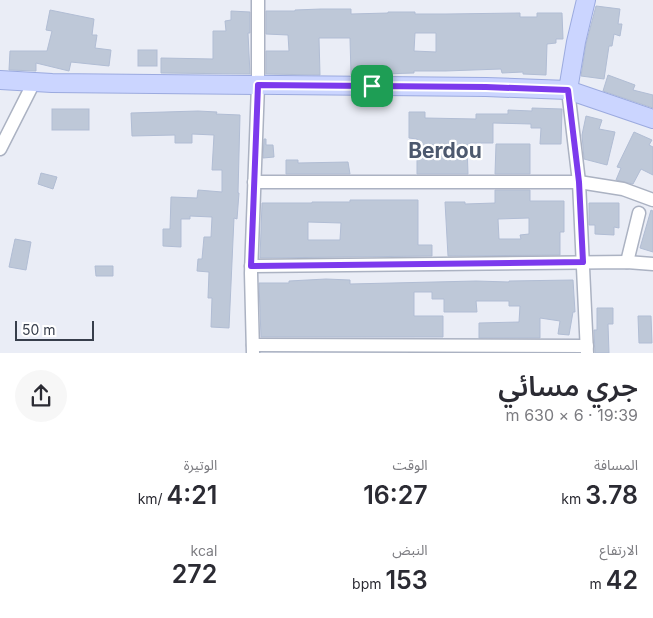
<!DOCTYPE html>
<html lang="ar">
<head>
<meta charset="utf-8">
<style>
	:root { --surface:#fff; --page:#f7f7f7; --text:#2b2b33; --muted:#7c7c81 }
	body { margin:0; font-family:Inter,"Noto Sans Arabic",sans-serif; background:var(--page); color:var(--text); direction:rtl; height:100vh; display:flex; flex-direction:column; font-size:19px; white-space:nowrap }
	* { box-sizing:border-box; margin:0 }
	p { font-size:16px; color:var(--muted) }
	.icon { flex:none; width:28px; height:28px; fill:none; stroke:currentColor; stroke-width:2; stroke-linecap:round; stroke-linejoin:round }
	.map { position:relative; height:353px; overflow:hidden; direction:ltr }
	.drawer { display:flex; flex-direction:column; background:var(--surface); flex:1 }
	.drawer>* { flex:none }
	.scale { position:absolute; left:15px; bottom:12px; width:79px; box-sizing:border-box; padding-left:5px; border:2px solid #373e4b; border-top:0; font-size:14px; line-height:18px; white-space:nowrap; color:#373e4b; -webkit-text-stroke:4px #fff; paint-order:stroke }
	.pin { position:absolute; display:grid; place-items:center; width:42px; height:42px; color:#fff; margin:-21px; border-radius:10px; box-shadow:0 2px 8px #0006 }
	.round { display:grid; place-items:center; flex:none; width:52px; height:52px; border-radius:26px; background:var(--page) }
	.summary { display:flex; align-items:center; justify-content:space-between; height:85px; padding:0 15px }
	h1 { font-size:28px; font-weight:600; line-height:38px }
	.metrics { display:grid; grid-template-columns:repeat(3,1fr); gap:8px; height:85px; padding:5px 15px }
	.metrics div { display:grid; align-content:center }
	.metrics b { font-size:25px; font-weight:600 }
	.metrics small { font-size:14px; font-weight:400 }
	.metrics p { font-size:14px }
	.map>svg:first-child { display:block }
	.building { fill:#bec8d8; stroke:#b1bdd4; fill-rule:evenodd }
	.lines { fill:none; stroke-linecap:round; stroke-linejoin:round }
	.minor-casing { stroke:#abb2c2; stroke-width:15 }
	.secondary-casing { stroke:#9baadf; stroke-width:20 }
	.minor { stroke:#fff; stroke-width:12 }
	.secondary { stroke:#cbd5ff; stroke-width:18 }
	.route-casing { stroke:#fff; stroke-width:10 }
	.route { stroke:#7c3aed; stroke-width:6 }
	.labels { text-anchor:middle; stroke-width:4.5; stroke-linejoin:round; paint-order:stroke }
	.district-label { font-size:21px; font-weight:bold; fill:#4d596e; stroke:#fff }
</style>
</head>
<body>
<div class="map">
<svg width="653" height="353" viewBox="0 0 653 353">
	<rect width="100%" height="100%" fill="#eaedf6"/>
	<g class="building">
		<path d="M596,6L620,9L618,24H622L620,36L614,34L612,46H609L604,79L581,76L586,44Z"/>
		<path d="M321,9H351V14L388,13V12H415V14H446L520,13V17H537V13H562L563,39H556V43L547,44L546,75L523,74V72L502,73L501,69L445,71H414V73L351,75L350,38H319L320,75L266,74V51H289L288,35L266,34V11H295V10ZM415,33H436V52L414,51Z"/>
		<path d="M50,10L94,19L92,35H97L95,48L111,50L109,66L71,62L69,71L36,63V71L9,70L10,51H47L52,31L46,30Z"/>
		<path d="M231,11L250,12V33H248L250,74L161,73V58L213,59V31H226L225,21L231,20Z"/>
		<rect x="138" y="50" width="19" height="16"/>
		<path d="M608,75L635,85L633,90L653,95V108L603,91Z"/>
		<path d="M532,108L562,109L561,144H540L541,128H531V124L493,123V143H470V145H467L468,174H417V139L409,138V112H425V118L476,119V114H508V110L532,111Z"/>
		<rect x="52" y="109" width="37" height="21"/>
		<path d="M198,111L217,112L216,114L240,115L238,193H239L237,219L234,218L229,328L211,327L212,298H208L209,272L197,271L198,259H202L204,237H211L212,217L190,216V219H181V247L163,246V229H170L171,197L197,198L198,190L222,192V170H212L214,135L192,134V143H175V135L132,136L131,113Z"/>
		<path d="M586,116L602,120L599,129L615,132L607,165L584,159L582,135Z"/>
		<path d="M634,132L652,140L649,145L653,147V175L641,169L633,184L616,180L621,168L617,167Z"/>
		<path d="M264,139H266V145H273L274,157L263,158Z"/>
		<path d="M496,144H530V174H495Z"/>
		<path d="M286,160H298V163L348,162L350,174H286Z"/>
		<path d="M41,173L57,177L53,189L38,184Z"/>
		<path d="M495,190H530V201H564V232H560V255L448,256L445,202H465V204L495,203ZM529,218V234L520,235L521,239H499L498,219Z"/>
		<path d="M350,200H418V245H432V256L260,258L262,203H312V202H350ZM308,222L341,223L340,240H308Z"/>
		<path d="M589,203H619V228L614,227V235L595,234V225H589Z"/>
		<path d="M651,210L653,211V252L640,248Z"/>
		<path d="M15,239L31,242L26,270L9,267Z"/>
		<path d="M95,266H113V276H96Z"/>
		<path d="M326,279L350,280V284L476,281L509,282V281L573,280L575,312H573L569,335L558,334L560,321L540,318V338H479V323L519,322L520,306H509V301H476L477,312H444V299H432V292H414V316H443V337H261L259,283H289V281Z"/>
		<path d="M597,308H613V324H608L609,353H595L594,330H597Z"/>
		<path d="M638,316H651L652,343H639Z"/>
	</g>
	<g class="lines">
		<defs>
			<g id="minor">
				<path d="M568,90L579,182L587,353"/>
				<path d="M0,149L34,82"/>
				<path d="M254,182H579L623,189L653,200"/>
				<path d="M627,262L639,213"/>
				<path d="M251,266L627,262L653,264"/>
				<path d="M253,345L587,346"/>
				<path d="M253,353L251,273L258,85V0"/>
			</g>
			<g id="secondary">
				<path d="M0,80L52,83L486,87L568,90L653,119"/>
				<path d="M568,90L576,42L586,0"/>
			</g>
		</defs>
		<use href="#minor" class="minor-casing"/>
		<use href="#secondary" class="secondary-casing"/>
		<use href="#minor" class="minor"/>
		<use href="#secondary" class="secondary"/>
	</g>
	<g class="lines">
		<defs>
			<path id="route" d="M258,85L486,87L568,90L579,182L583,262L251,266Z"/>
		</defs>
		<use href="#route" class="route-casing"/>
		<use href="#route" class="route"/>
	</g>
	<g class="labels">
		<g class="district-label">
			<text x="445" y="158">Berdou</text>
		</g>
	</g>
</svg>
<div class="scale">50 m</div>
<div class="pin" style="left:372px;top:86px;background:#1e9e55"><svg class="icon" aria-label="arrive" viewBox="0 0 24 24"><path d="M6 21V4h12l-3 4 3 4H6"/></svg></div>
</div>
<section class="drawer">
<div class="summary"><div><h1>جري مسائي</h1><p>19:39 · 6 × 630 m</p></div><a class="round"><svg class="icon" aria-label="share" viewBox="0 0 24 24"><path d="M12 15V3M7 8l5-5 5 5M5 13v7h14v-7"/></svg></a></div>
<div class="metrics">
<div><p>المسافة</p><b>3.78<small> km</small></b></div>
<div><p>الوقت</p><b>16:27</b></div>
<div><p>الوتيرة</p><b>4:21<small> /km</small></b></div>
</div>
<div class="metrics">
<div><p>الارتفاع</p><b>42<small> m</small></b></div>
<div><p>النبض</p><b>153<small> bpm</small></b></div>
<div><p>kcal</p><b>272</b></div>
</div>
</section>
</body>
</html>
